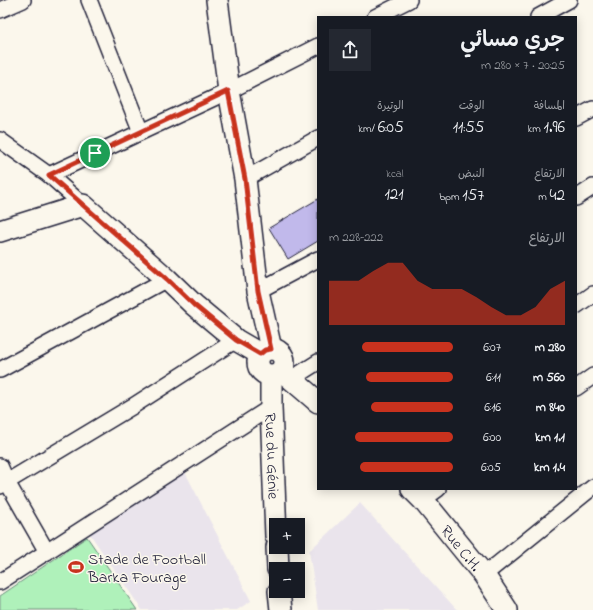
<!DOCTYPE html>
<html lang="ar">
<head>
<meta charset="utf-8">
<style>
	:root { --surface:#171b24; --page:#242831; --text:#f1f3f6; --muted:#9ea1a6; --accent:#c8321e }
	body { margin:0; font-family:"Indie Flower","Playpen Sans Arabic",sans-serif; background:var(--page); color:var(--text); direction:rtl; height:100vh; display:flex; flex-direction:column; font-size:15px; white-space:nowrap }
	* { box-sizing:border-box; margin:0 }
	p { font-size:13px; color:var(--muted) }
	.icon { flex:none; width:22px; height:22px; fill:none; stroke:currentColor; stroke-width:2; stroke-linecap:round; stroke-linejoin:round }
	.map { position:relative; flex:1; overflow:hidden; direction:ltr }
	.drawer { position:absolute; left:317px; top:16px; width:260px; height:474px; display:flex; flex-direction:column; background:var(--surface); border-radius:0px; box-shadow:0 2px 10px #0003; direction:rtl }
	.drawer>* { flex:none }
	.tools { position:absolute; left:269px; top:518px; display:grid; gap:8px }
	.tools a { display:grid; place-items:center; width:36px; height:36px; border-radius:0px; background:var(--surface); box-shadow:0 2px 10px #0003; font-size:20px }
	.pin { position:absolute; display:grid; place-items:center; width:34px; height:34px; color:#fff; margin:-17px; border:2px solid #fff; border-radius:50%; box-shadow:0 1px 4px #0007 }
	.round { display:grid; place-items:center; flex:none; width:42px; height:42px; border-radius:0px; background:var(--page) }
	.headline { display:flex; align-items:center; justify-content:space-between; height:68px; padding:0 12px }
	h1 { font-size:22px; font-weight:600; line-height:30px }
	.figures { display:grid; grid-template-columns:repeat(3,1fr); gap:6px; height:68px; padding:4px 12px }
	.figures div { display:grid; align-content:center }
	.figures b { font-size:17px; font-weight:600 }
	.figures small { font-size:11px; font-weight:400 }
	.figures p { font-size:11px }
	.chart { height:112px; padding:8px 12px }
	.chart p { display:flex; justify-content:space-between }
	.chart svg { width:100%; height:72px; margin-top:4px; fill:var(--accent); opacity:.7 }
	ul { padding:0 12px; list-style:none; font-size:13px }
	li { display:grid; grid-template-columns:64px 48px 1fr; align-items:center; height:30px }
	li i { height:10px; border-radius:5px; background:var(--accent) }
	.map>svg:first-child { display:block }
	.built { fill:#eae4ec }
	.green { fill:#aff1ba; stroke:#688a7a }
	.building { fill:#c1b9eb; stroke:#22223b }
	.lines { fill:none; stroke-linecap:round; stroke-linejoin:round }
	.street-casing { stroke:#22223b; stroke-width:18 }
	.secondary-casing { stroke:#22223b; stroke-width:24 }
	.street { stroke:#fbf7ec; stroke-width:15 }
	.secondary { stroke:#fbf7ec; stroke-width:21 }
	.route-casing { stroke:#fff; stroke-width:8 }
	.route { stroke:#c8321e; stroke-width:5 }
	.labels { text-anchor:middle; stroke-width:3; stroke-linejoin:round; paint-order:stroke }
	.street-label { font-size:16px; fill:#22223b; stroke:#fbf7ec }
	.poi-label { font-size:16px; fill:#22223b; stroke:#fbf7ec; text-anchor:start }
</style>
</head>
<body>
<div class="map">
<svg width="593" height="610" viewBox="0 0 593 610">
	<rect width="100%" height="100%" fill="#fbf7ec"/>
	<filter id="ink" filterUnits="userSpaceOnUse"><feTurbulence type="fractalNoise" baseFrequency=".025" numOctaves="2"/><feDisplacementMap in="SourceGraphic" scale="8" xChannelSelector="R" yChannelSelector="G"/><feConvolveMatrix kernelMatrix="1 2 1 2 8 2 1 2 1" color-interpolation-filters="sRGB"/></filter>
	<g filter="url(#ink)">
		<g class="built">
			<path d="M184,470L251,601L237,610H142L90,534Z"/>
			<path d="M360,503L457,610H318L309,551Z"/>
		</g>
		<path class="green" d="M87,537L137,610H0V596Z"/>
		<path class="building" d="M318,199V241L288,259L269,228Z"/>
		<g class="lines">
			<defs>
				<g id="street">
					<path d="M89,0L141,132"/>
					<path d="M0,10L23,0"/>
					<path d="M375,17L409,0"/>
					<path d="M538,17L569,0"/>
					<path d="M576,118L593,109"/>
					<path d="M0,140L49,175L83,205"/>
					<path d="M49,175L229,91L318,46"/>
					<path d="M245,179L318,138"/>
					<path d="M576,198L593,187"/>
					<path d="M258,291L318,259"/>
					<path d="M576,306L593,294"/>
					<path d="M0,370L167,279"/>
					<path d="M291,379L318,362"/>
					<path d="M576,388L593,376"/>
					<path d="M0,466L7,482L47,552"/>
					<path d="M0,486L133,406L236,340"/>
					<path d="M423,500L438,489"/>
					<path d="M484,575L593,487"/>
					<path d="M0,582L271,407"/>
				</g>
				<g id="secondary">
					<path d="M217,0L229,91L245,179L258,291L271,349"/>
					<path d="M0,231L83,205L167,279L194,305L236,340L260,354"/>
					<circle cx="271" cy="362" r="13"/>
					<path d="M282,371L318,402"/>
					<path id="s1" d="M271,376V407L276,536"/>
					<path id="s2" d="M412,489L423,500L484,575L507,610"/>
					<path d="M277,547L278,569"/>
					<path d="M279,591L281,610"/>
				</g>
			</defs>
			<use href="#street" class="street-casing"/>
			<use href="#secondary" class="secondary-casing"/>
			<use href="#street" class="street"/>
			<use href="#secondary" class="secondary"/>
		</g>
	</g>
	<g class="lines" filter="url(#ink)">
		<defs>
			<path id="route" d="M228,91L245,179L258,291L271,349L265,350L260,354L236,340L194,305L167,279L49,175Z"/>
		</defs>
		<use href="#route" class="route-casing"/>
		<use href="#route" class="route"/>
	</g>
	<defs>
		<symbol id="stadium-bare" viewBox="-9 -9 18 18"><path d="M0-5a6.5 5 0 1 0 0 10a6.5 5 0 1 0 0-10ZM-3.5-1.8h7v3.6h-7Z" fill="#c8321e" stroke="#fbf7ec" stroke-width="2.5" paint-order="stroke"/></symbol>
	</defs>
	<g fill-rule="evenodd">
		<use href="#stadium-bare" x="65" y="556" width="22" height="22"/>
	</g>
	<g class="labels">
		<g class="street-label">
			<text dy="6" stroke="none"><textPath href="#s1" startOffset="80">Rue du Génie</textPath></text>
			<text dy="6" stroke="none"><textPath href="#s2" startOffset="77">Rue C.H.</textPath></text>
		</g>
		<g class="poi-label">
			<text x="88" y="564">Stade de Football<tspan x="88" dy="18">Barka Fourage</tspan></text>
		</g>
	</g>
</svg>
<div class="tools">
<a>+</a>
<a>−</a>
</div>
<div class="pin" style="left:95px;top:153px;background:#1e9e55"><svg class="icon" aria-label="arrive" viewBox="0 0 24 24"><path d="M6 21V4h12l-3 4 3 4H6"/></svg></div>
<section class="drawer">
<div class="headline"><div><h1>جري مسائي</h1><p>20:25 · 7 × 280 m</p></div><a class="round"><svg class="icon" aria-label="share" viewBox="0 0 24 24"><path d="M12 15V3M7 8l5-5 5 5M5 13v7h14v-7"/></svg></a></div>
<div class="figures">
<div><p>المسافة</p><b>1.96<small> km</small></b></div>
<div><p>الوقت</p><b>11:55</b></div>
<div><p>الوتيرة</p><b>6:05<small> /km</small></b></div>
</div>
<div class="figures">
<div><p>الارتفاع</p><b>42<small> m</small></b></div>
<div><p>النبض</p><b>157<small> bpm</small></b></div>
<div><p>kcal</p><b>121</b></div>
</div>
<div class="chart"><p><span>الارتفاع</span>222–228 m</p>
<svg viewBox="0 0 160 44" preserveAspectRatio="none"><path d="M0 44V17L10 17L20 17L30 11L40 6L50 6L60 17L70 22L80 22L90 22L100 27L110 33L120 38L130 38L140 33L150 22L160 17V44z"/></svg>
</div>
<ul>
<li><b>280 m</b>6:07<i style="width:73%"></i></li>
<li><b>560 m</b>6:11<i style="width:70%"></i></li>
<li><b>840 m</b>6:16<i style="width:66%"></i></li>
<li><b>1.1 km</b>6:00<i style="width:79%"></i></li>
<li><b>1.4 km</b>6:05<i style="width:75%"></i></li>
</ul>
</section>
</div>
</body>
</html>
